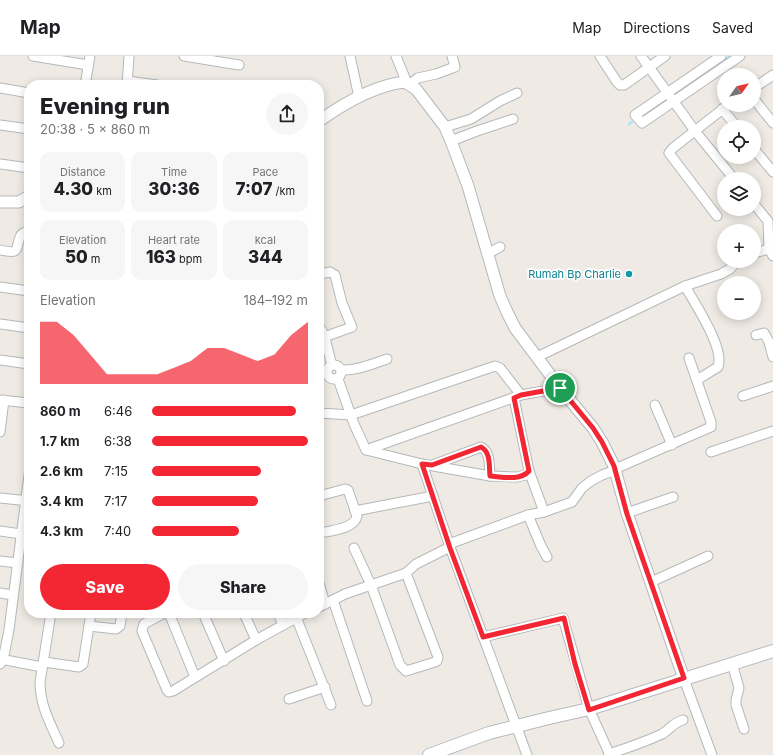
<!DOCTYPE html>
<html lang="en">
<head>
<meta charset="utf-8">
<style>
	:root { --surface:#fff; --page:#f6f6f6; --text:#202124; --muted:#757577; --line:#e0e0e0; --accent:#f32633 }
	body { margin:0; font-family:Inter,sans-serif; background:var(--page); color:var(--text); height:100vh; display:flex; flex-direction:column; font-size:15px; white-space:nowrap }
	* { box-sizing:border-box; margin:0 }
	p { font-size:13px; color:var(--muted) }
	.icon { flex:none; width:22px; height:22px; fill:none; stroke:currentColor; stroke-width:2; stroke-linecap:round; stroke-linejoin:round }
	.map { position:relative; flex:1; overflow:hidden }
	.side { position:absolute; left:24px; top:24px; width:300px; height:538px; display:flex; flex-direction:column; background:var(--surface); border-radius:16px; box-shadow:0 2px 10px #0003 }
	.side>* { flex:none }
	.needle { width:26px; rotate:56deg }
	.controls { position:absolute; left:717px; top:12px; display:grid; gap:8px }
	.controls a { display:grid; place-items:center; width:44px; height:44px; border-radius:50%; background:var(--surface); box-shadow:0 2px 10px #0003; font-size:20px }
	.pin { position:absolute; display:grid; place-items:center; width:34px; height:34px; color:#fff; margin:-17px; border:2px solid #fff; border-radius:50%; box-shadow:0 1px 4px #0007 }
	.round { display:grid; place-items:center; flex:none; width:42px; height:42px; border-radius:21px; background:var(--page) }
	.headline { display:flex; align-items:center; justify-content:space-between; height:68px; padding:0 16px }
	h1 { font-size:22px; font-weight:800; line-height:30px }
	.figures { display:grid; grid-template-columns:repeat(3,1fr); gap:6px; height:68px; padding:4px 16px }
	.figures div { display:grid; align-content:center; border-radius:10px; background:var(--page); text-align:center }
	.figures b { font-size:17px; font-weight:800 }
	.figures small { font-size:11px; font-weight:400 }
	.figures p { font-size:11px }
	.chart { height:112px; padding:8px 16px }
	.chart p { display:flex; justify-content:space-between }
	.chart svg { width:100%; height:72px; margin-top:4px; fill:var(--accent); opacity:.7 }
	.primary-button { display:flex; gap:8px; margin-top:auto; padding:8px 16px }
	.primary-button a { flex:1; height:46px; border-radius:24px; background:var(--accent); color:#fff; font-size:16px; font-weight:800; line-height:46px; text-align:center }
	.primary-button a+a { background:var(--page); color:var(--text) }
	ul { padding:0 16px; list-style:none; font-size:13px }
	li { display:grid; grid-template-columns:64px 48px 1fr; align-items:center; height:30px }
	li i { height:10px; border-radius:5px; background:var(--accent) }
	header { display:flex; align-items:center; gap:24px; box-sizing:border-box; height:56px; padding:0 20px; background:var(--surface); border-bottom:1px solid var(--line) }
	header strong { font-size:19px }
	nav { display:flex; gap:22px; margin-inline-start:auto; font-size:14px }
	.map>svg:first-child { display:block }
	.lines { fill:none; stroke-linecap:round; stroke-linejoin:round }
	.stream { stroke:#a4e5ff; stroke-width:2.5 }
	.minor-casing { stroke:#b4b8bb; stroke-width:11 }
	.tertiary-casing { stroke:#b4b8bb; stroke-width:13 }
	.secondary-casing { stroke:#b5babf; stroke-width:14 }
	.minor { stroke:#fff; stroke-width:9 }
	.tertiary { stroke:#fff; stroke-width:11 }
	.secondary { stroke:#fff; stroke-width:12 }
	.route-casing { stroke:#fff; stroke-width:8 }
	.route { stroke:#f32633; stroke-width:5 }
	.culture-dot { fill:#0f9aa8; stroke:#fff; stroke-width:1.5 }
	.labels { text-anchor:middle; stroke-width:3.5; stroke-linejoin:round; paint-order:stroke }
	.culture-label { font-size:11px; fill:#0d838f; stroke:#fff; text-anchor:end }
</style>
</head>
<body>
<header>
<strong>Map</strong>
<nav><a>Map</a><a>Directions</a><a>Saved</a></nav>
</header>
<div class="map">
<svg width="773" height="699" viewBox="0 0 773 699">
	<rect width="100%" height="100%" fill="#efebe4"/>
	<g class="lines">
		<g class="stream">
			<path d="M676,37L731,0"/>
			<path d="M649,55L664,45"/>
			<path d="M629,68L632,66"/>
		</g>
		<defs>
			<g id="minor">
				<path d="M33,0L88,9"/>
				<path d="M184,0L239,9"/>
				<path d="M350,0L359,41"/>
				<path d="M396,0L407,27"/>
				<path d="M600,0L617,26L620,29H624L665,0"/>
				<path d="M641,0L695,75L734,123"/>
				<path d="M721,0L635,59L642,67L740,0"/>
				<path d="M127,25L157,29"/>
				<path d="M410,28L418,22L436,18L455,11L452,0"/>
				<path d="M85,29L90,0"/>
				<path d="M127,29L129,0"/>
				<path d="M0,32L29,37"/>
				<path d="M754,32L773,19"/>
				<path d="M754,43L773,67"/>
				<path d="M722,53L737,71"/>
				<path d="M0,69L29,73"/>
				<path d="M445,71L471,63L500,45L517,37"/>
				<path d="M451,85L477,75L513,63"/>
				<path d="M754,93L773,116"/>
				<path d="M0,108L29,112"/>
				<path d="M754,148L768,165L769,193L773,200"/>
				<path d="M717,160L669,97L673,92L728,49"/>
				<path d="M0,194C23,199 14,192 21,179L25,176H29"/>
				<path d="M489,197L500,191"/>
				<path d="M754,197L769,193"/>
				<path d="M319,218L330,216L335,219L342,247L352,271L324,281"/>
				<path d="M685,230C695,248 725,292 718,311L697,324"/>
				<path d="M0,231L29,235"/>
				<path d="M0,268L29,272"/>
				<path d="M319,271C325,275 329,301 332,309"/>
				<path d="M756,279L764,277L769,286L773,301"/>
				<path d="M537,301L685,230L721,218L730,213L737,205"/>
				<path d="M0,304L29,308"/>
				<circle cx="334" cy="316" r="7"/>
				<path d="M341,314C357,315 372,308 387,303"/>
				<path d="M338,323L354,368L366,394L422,408L490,420L517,421L526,419L529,415"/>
				<path d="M743,340L773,330"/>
				<path d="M514,342L529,415L544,456"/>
				<path d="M0,344L29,347"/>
				<path d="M655,349L672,389"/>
				<path d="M319,357L351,359L495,310L500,312L521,339"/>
				<path d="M0,376L4,344"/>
				<path d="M366,394L521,339L560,332"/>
				<path d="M711,396L773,375"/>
				<path d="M422,408L450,491L527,699"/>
				<path d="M433,409L481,391C491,396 489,411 490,420"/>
				<path d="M615,413L711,371V366L689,302"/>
				<path d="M319,440L345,433L348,434L357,460C355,473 329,475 319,477"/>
				<path d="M0,442L29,445"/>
				<path d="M355,455L433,440"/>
				<path d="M627,457L673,441"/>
				<path d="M528,459L541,490L547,501"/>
				<path d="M0,475L21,478"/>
				<path d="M449,488L528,459L544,456L572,446L582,432L591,425L602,419L616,414"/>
				<path d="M354,492L371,529L400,609L406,615L435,606L437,605L438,601L406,517"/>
				<path d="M0,505L18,507"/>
				<path d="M651,526L708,500"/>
				<path d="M319,527L325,548"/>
				<path d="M0,537L12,539"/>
				<path d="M333,544L367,645"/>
				<path d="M319,551L345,538L406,517L416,508L450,491"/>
				<path d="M51,557L40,626C40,649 50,667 59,687"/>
				<path d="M164,557L144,568L142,575L167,634L169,636L173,635L256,584L305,557"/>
				<path d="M169,557L195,621"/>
				<path d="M203,557L224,605"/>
				<path d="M244,557L256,584"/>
				<path d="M278,557L283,569"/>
				<path d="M296,561L331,649"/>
				<path d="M89,570L116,573L120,570L122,557"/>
				<path d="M483,581L563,562L589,653L610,699"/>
				<path d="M0,603L42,611"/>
				<path d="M44,606L79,611L83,608L91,557"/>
				<path d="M732,607L739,632L736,644V649L744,673"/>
				<path d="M0,608L3,604L9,574L29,419"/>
				<path d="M684,623L712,699"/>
				<path d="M289,643L325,631"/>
				<path d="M609,698C627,692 645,686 662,678C669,674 674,666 683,664"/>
			</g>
			<g id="tertiary">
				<path d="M319,65C343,48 375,29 405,26L416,33L445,71L451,85L468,130L500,240L507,256L515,272L560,332L593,372L602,386L614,410L627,457L684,623"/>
				<path d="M0,146H19L29,140"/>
			</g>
			<path id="secondary" d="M429,699L489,677L549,662L589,653L773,595"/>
		</defs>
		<use href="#minor" class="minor-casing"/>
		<use href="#tertiary" class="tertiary-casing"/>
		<use href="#secondary" class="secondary-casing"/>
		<use href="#minor" class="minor"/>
		<use href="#tertiary" class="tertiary"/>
		<use href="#secondary" class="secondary"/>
	</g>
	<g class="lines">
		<defs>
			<path id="route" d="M560,332L593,372L602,386L614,410L627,458L684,622L589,654L575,608L564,562L483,581L450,492L422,408L432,409L481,391C491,396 489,411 490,420C503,421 520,425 529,415L514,342L521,339Z"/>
		</defs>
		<use href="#route" class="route-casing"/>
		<use href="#route" class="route"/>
	</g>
	<circle class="culture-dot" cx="629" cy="218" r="4"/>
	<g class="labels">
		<g class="culture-label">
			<text x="621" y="222">Rumah Bp Charlie</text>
		</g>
	</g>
</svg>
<div class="controls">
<a><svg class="needle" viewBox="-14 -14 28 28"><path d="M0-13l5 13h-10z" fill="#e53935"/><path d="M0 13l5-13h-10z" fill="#757577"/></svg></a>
<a><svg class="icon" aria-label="locate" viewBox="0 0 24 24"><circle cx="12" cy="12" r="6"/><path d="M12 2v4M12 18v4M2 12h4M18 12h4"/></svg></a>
<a><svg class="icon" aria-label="layers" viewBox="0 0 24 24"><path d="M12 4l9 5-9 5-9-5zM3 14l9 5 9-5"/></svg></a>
<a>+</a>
<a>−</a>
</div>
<div class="pin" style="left:560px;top:332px;background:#1e9e55"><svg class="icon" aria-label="arrive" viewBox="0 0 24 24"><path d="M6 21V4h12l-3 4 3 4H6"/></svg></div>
<section class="side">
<div class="headline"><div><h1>Evening run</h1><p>20:38 · 5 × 860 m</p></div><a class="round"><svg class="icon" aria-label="share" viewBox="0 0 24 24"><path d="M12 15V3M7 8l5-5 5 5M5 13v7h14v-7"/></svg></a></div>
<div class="figures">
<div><p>Distance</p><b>4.30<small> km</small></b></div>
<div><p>Time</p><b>30:36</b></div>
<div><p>Pace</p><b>7:07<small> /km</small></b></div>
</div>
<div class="figures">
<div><p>Elevation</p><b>50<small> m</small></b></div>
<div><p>Heart rate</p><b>163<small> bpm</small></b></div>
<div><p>kcal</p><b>344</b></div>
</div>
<div class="chart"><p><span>Elevation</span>184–192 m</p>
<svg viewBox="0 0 160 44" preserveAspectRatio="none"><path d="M0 44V6L10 6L20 14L30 26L40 38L50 38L60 38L70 38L80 34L90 30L100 22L110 22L120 26L130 30L140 26L150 14L160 6V44z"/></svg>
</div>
<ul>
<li><b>860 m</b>6:46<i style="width:92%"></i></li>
<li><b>1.7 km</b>6:38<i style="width:100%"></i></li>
<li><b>2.6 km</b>7:15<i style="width:70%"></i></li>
<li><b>3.4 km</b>7:17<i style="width:68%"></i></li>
<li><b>4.3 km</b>7:40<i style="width:56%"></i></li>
</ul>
<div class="primary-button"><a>Save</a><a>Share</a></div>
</section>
</div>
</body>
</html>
